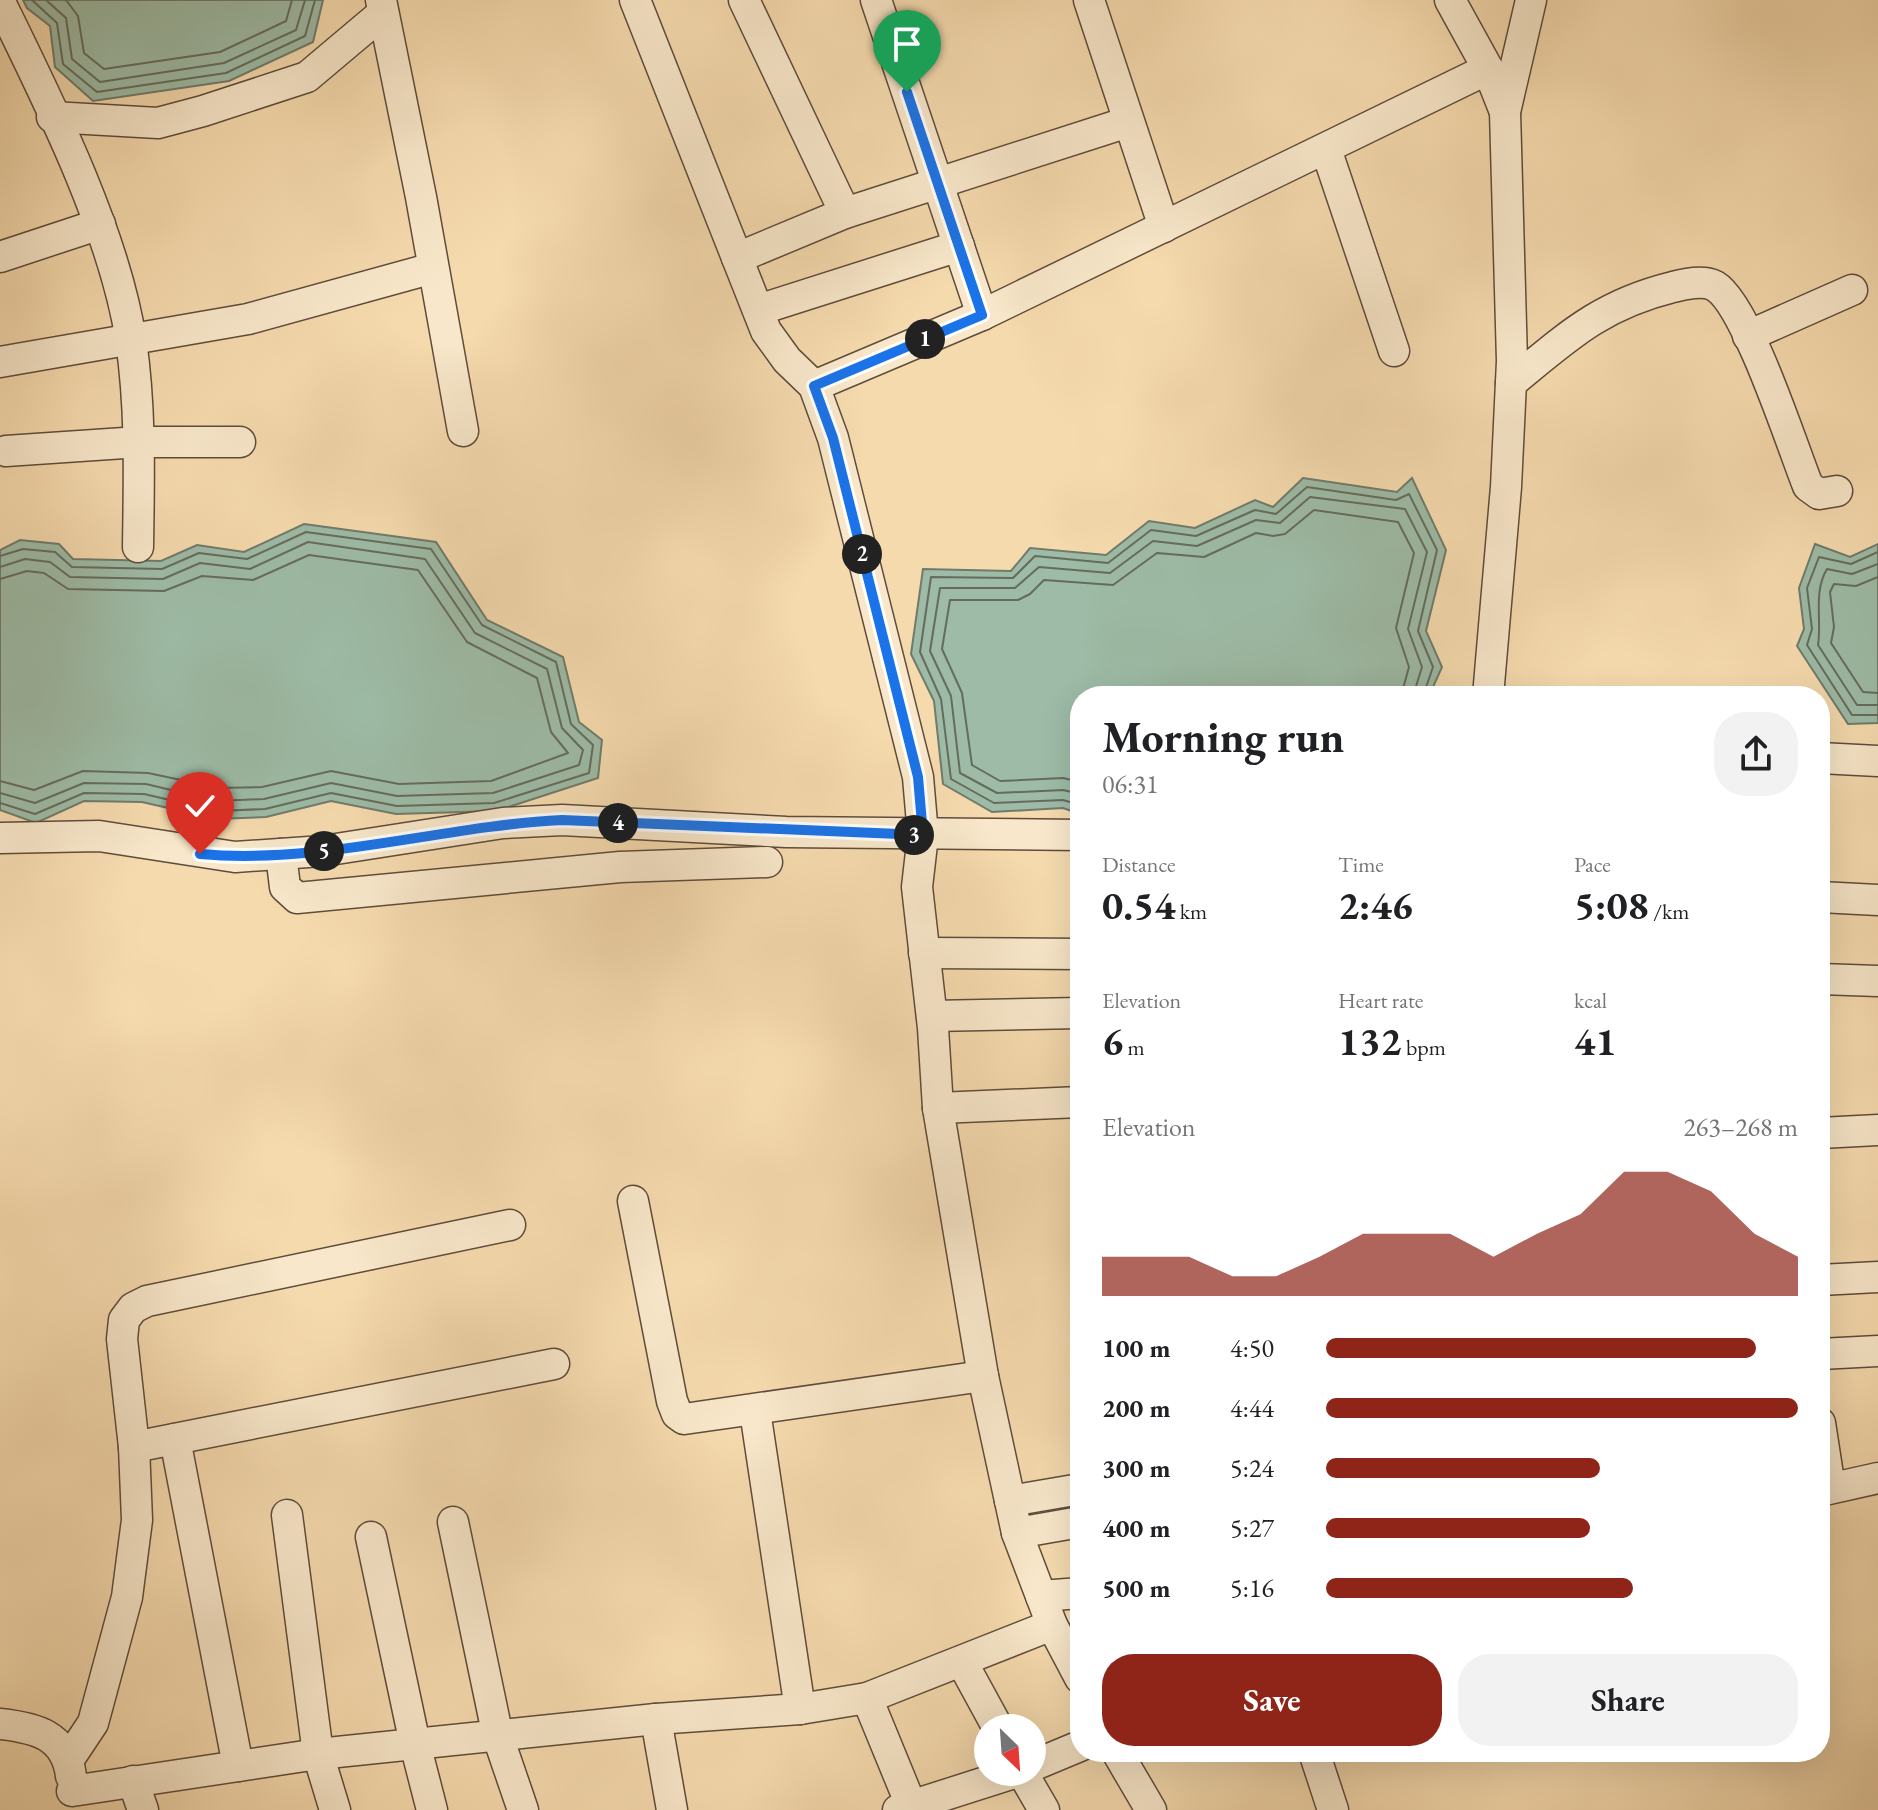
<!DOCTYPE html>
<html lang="en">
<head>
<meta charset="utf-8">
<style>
	:root { --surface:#fff; --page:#f2f2f2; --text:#202124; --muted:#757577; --accent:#8f2418 }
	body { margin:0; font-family:"EB Garamond",serif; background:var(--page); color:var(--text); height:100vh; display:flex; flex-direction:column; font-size:30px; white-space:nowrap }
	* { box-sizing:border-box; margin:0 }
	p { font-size:26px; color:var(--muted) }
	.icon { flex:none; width:44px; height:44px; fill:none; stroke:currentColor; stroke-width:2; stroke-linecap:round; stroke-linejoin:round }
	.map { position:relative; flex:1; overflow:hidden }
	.drawer { position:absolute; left:1070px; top:686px; width:760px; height:1076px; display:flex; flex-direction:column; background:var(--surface); border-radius:32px; box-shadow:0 8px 32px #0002 }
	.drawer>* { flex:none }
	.needle { width:52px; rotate:155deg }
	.fabs { position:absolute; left:974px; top:1714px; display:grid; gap:16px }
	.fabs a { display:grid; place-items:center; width:72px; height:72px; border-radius:50%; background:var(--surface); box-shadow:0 8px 32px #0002; font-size:40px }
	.pin { position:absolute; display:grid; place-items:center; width:68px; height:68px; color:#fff; margin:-82px -34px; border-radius:50% 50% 50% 0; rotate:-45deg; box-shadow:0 0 8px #0007 }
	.pin .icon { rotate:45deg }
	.km { position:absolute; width:40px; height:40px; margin:-20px; border-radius:50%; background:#222; color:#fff; font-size:22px; line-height:40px; text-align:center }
	.round { display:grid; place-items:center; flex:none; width:84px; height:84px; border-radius:32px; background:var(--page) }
	.head { display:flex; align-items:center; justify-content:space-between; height:136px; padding:0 32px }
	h1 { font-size:44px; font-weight:700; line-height:60px }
	.figures { display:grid; grid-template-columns:repeat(3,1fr); gap:12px; height:136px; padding:8px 32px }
	.figures div { display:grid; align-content:center }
	.figures b { font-size:40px; font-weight:700 }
	.figures small { font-size:22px; font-weight:400 }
	.figures p { font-size:22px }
	.chart { height:224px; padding:16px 32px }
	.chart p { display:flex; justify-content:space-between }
	.chart svg { width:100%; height:144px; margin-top:8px; fill:var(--accent); opacity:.7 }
	.cta { display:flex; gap:16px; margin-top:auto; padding:16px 32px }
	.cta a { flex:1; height:92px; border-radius:32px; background:var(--accent); color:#fff; font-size:32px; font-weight:700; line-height:92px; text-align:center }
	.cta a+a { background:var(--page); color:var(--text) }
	ul { padding:0 32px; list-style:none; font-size:26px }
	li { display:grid; grid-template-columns:128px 96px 1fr; align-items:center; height:60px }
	li i { height:20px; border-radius:10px; background:var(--accent) }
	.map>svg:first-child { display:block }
	.water { fill:#9dbba6; stroke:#707b6c; stroke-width:2 }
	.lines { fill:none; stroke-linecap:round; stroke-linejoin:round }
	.shore { stroke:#656c5e; stroke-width:2 }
	.minor-casing { stroke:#5f4c3b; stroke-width:33 }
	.minor { stroke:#f8e7ca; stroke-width:30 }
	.route-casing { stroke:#fff; stroke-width:16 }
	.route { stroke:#1a73e8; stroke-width:10 }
</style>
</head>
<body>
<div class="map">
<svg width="1878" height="1810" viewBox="0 0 1878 1810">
	<rect width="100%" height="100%" fill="#f5daae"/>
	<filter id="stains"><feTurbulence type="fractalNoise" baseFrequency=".0025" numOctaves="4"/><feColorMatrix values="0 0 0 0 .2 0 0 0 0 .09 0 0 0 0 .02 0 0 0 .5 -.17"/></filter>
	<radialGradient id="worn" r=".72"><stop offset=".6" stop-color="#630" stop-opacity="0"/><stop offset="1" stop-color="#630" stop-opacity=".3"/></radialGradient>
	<g class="water">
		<path d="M23,0H323L313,42L229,81L93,101L55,67L50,26L27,8Z"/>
		<path d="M1303,478L1397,492L1412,478L1446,550L1426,631L1442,667L1429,696H1080V814L1063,808L992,812L943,784L934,701L911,654L923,569L1011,571L1030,548L1106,555L1149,521L1195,528L1255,500L1273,507Z"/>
		<path d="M304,524L436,542L487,620L563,657L579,722L602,740L598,778L496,811L396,814L331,801L266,817L216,819L142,802L84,801L36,823L0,810V550L20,540L59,544L73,559L161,561L197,545L244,552Z"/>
		<path d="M1815,544L1850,557L1878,544V723L1848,724L1797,646L1804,629L1799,588Z"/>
	</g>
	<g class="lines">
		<g class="shore">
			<path d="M32,0L57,23L63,64L97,92L226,73L305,36L315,0"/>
			<path d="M46,0L66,18L72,59L100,82L224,63L296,30L305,0"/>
			<path d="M66,0L78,16L84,53L104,69L220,52L286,21L292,0"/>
			<path d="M1878,552L1851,564L1819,557L1807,588L1812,629L1807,645L1852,715H1878"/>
			<path d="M0,556L23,549L55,552L72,567L162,569L199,553L247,559L306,532L431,549L482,625L556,662L571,724L593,745L589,773L494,803L397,806L331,793L265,809L217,811L144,794L84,793L35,814L0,803"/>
			<path d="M1878,564L1852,574L1827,569C1813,592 1822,620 1818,645L1857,705H1878"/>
			<path d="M0,567L25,559L50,562L70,577L163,579L200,563L250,569L308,542L425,559L475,633L547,669L562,728L583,750L579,765L493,793L397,796L331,783L264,799L217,801L146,784L84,783L35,803L0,793"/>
			<path d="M1878,577L1856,586L1834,584L1830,592L1834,627L1831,643L1863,692L1878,693"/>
			<path d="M0,579L27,571L44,573L68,589L164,591L202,576L253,580L309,555L418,570L467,642L537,678L551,732L568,753L491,781L399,784L331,771L262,787L219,788L148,773L83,771L34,790L0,781"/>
			<path d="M1080,782L1063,778L1000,781L972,765L962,693L942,649L950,600H1018L1030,594L1044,580L1113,585L1157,553L1204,557L1256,533L1273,536L1285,534L1314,510L1398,522L1414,553L1396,628L1409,667L1401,696"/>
			<path d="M1080,794L1063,790L997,793L960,773L951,696L930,651L940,588H1015L1039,567L1110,573L1153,541L1197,546L1256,520L1280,523L1310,497L1405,509L1427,552L1408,629L1422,667L1413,696"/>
			<path d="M1080,805L1063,800L994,803L951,779L941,699L920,652L931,577L1013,578L1035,556L1108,563L1151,530L1196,536L1255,510L1276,514L1307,487L1396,500L1409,494L1437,550L1418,631L1433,667L1423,696"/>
		</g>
		<defs>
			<g id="minor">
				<path d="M381,0L421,197L463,431"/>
				<path d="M635,0L766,331L787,360L814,386L833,438L918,777L923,835L917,887L933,1028L938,1108L983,1376L1017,1533L1052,1625L1080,1678"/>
				<path d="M744,0L845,213"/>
				<path d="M876,0L982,315"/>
				<path d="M1089,0L1164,227"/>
				<path d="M1450,0L1488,69L1505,112L1512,361L1506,487L1488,696"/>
				<path d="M0,2C48,100 115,233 131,341C141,409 139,478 138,547"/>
				<path d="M1505,112L1531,0"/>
				<path d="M52,117L158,123L203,111L307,77L383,13"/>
				<path d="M1326,149L1394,351"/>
				<path d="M0,257L100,224"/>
				<path d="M737,258L845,213L1128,122"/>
				<path d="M758,310L959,246"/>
				<path d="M1748,336L1852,290"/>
				<path d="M0,362L248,319L433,268"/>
				<path d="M1511,383C1567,337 1600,305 1673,287C1684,284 1704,280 1715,286C1747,305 1792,446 1808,486L1819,494L1837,491"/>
				<path d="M814,386L982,315L1488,69"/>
				<path d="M6,451L139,442H240"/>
				<path d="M1820,758L1878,761"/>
				<path d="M0,838L99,836L235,857L323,851L503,823L562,820L786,832L1080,835"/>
				<path d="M281,854L285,887L297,898L620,867L767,862"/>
				<path d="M1820,897L1878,900"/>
				<path d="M924,953L1080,954"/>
				<path d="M1820,979L1878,981"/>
				<path d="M932,1016L1080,1013"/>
				<path d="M938,1108L1080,1102"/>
				<path d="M1820,1133L1878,1130"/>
				<path d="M633,1201L672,1401L677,1414L684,1419L983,1376"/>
				<path d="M1820,1280L1878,1277"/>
				<path d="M1820,1354L1878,1351"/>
				<path d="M755,1411L800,1709"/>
				<path d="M1820,1423L1830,1488"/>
				<path d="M175,1439L238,1766"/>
				<path d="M134,1447L554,1364"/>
				<path d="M1820,1491L1878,1478"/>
				<path d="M1010,1501L1080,1489"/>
				<path d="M287,1515L318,1754L335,1810"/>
				<path d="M453,1522L498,1737L523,1810"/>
				<path d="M1017,1533L1080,1522"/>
				<path d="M371,1537L415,1744L432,1810"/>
				<path d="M1041,1596L1080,1593"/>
				<path d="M962,1662L998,1728"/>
				<path d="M867,1698L913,1810"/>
				<path d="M656,1719L672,1810"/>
				<path d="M0,1724C36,1728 66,1735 71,1776"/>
				<path d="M1117,1752L1151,1810"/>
				<path d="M1314,1752L1333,1810"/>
				<path d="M69,1759L93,1723L127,1597L137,1520L134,1447L122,1339L124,1320L133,1308L147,1301L510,1225"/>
				<path d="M1032,1766L1080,1746"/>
				<path d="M1022,1772L1044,1810"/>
				<path d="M133,1781L143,1810"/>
				<path d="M72,1791L318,1754L656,1719L800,1709L867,1698L1052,1625"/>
				<path d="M898,1810L1017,1772"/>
			</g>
		</defs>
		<use href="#minor" class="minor-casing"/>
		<use href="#minor" class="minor"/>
	</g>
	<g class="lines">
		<defs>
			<path id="route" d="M200,854C322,865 441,826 562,820L923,835L918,777L833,438L814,386L982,315L907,92"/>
		</defs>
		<use href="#route" class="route-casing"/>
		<use href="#route" class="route"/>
	</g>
	<rect width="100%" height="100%" filter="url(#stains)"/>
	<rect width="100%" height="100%" fill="url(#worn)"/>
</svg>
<div class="fabs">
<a><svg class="needle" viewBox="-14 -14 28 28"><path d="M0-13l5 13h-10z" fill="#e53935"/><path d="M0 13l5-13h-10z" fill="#757577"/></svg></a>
</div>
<div class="pin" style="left:907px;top:92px;background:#1e9e55"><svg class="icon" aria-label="arrive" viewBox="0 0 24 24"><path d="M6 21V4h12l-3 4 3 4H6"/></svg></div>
<div class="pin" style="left:200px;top:854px;background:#d93025"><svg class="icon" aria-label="check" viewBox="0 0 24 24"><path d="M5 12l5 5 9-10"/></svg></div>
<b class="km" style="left:925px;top:339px">1</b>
<b class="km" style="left:862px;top:554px">2</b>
<b class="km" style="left:914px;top:835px">3</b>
<b class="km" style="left:618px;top:823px">4</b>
<b class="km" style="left:324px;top:851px">5</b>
<section class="drawer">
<div class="head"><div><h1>Morning run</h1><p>06:31</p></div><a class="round"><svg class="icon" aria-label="share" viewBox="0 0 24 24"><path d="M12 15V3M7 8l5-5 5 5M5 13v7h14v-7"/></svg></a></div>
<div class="figures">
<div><p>Distance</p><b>0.54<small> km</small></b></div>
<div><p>Time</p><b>2:46</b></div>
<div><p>Pace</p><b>5:08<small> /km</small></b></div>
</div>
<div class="figures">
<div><p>Elevation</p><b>6<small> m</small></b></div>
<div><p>Heart rate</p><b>132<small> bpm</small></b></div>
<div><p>kcal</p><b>41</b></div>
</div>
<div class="chart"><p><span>Elevation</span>263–268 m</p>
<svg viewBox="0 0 160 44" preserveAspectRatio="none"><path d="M0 44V32L10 32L20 32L30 38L40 38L50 32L60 25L70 25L80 25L90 32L100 25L110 19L120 6L130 6L140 12L150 25L160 32V44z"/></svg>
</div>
<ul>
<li><b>100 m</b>4:50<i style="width:91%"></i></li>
<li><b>200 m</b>4:44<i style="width:100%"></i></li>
<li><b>300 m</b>5:24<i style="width:58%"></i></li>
<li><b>400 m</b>5:27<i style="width:56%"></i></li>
<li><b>500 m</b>5:16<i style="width:65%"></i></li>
</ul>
<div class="cta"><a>Save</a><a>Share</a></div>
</section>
</div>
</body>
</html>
